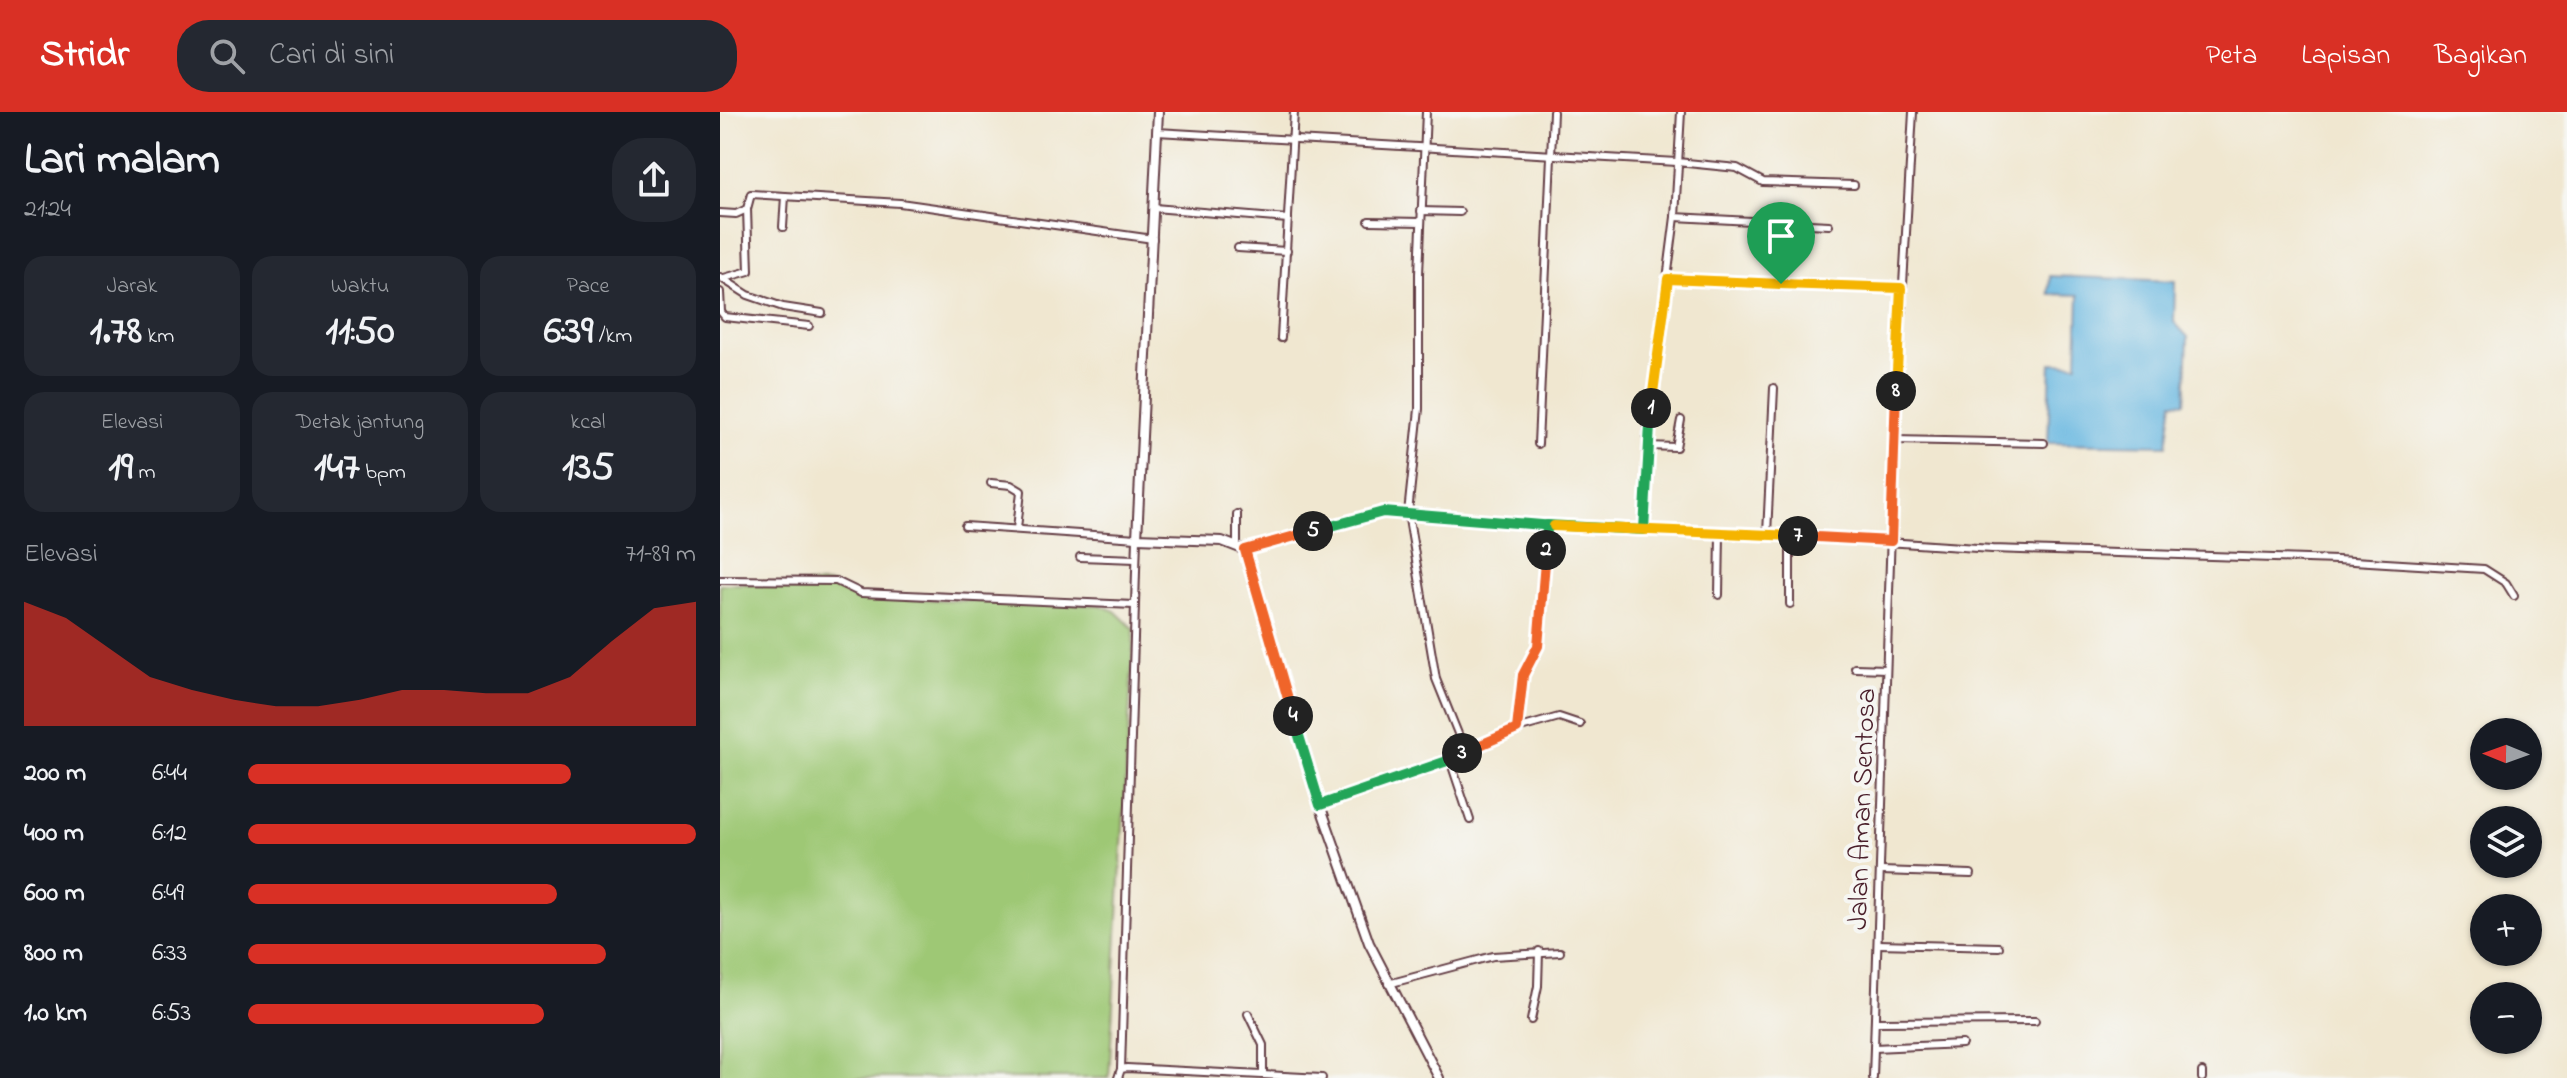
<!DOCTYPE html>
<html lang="id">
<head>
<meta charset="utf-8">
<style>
	:root { --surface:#171b24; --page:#242831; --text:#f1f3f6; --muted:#9ea1a6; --accent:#d93025 }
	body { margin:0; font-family:"Indie Flower",sans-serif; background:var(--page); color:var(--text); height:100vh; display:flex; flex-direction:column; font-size:30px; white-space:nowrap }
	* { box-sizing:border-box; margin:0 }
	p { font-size:26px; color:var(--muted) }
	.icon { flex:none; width:44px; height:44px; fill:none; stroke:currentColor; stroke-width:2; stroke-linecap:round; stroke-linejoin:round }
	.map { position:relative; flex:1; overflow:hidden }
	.panel { display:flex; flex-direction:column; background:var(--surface); width:720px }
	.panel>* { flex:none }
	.needle { width:52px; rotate:271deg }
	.tools { position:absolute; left:1750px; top:606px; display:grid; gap:16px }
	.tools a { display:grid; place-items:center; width:72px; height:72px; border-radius:50%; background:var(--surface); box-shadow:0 2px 6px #0004; font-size:40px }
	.pin { position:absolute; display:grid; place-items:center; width:68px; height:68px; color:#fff; margin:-82px -34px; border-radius:50% 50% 50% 0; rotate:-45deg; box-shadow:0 0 8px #0007 }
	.pin .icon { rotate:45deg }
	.km { position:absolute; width:40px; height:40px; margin:-20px; border-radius:50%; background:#222; color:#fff; font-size:22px; line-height:40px; text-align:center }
	.round { display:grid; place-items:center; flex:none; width:84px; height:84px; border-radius:32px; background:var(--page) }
	.overview { display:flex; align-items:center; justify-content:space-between; height:136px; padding:0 24px }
	h1 { font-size:44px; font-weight:700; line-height:60px }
	.stats { display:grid; grid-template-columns:repeat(3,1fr); gap:12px; height:136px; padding:8px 24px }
	.stats div { display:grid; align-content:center; border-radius:20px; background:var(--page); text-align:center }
	.stats b { font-size:40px; font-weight:700 }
	.stats small { font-size:22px; font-weight:400 }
	.stats p { font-size:22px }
	.chart { height:224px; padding:16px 24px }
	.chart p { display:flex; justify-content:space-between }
	.chart svg { width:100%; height:144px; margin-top:8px; fill:var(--accent); opacity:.7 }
	ul { padding:0 24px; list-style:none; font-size:26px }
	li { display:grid; grid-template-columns:128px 96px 1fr; align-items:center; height:60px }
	li i { height:20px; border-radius:10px; background:var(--accent) }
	header { display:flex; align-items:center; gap:48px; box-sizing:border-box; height:112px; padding:0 40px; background:var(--accent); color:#fff }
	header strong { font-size:38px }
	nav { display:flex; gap:44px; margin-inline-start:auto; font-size:28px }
	.search { width:560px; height:72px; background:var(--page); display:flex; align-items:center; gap:20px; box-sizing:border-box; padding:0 28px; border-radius:32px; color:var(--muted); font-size:30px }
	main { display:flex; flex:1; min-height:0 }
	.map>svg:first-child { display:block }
	.green { fill:#9ec874; stroke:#747450; stroke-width:2 }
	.water { fill:#65b6e0; stroke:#586a86; stroke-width:2 }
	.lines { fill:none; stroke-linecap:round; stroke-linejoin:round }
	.minor-casing { stroke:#633d44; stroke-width:10 }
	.tertiary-casing { stroke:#633d44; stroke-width:12 }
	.minor { stroke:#fff; stroke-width:6 }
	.tertiary { stroke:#fff; stroke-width:8 }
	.split-1-casing { stroke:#fff; stroke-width:16 }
	.split-2-casing { stroke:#fff; stroke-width:16 }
	.split-3-casing { stroke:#fff; stroke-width:16 }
	.split-4-casing { stroke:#fff; stroke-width:16 }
	.split-5-casing { stroke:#fff; stroke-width:16 }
	.split-6-casing { stroke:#fff; stroke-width:16 }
	.split-7-casing { stroke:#fff; stroke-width:16 }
	.split-8-casing { stroke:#fff; stroke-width:16 }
	.split-9-casing { stroke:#fff; stroke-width:16 }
	.split-1 { stroke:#f5b400; stroke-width:10 }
	.split-2 { stroke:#22a559; stroke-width:10 }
	.split-3 { stroke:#f0652b; stroke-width:10 }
	.split-4 { stroke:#22a559; stroke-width:10 }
	.split-5 { stroke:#f0652b; stroke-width:10 }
	.split-6 { stroke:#22a559; stroke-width:10 }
	.split-7 { stroke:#f5b400; stroke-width:10 }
	.split-8 { stroke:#f0652b; stroke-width:10 }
	.split-9 { stroke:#f5b400; stroke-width:10 }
	.labels { text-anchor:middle; stroke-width:8; stroke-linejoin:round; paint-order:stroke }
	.street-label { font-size:28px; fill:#4a1f2b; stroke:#f6f6f2 }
</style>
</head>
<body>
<header>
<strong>Stridr</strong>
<div class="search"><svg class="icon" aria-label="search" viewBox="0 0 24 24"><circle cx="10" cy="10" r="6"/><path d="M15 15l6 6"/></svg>Cari di sini</div>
<nav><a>Peta</a><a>Lapisan</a><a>Bagikan</a></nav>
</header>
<main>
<section class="panel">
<div class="overview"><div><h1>Lari malam</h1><p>21:24</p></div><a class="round"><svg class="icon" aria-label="share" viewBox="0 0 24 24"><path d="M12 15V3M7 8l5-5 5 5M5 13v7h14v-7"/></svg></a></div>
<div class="stats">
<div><p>Jarak</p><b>1.78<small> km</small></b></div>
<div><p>Waktu</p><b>11:50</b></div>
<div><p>Pace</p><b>6:39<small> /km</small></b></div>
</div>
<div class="stats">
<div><p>Elevasi</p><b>19<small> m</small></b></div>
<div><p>Detak jantung</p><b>147<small> bpm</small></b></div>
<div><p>kcal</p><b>135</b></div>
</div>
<div class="chart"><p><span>Elevasi</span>71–89 m</p>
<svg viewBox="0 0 160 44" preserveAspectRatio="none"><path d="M0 44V6L10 11L20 20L30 29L40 33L50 36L60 38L70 38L80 36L90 33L100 33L110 34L120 34L130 29L140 18L150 8L160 6V44z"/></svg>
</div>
<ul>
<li><b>200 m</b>6:44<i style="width:72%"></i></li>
<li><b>400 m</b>6:12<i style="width:100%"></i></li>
<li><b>600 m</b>6:49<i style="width:69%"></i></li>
<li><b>800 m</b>6:33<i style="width:80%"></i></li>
<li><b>1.0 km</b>6:53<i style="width:66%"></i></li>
</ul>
</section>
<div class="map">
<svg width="1847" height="966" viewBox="0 0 1847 966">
	<rect width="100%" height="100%" fill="#f6f6f2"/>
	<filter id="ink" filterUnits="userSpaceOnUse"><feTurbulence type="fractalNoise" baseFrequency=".0125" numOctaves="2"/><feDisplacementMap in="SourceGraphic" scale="16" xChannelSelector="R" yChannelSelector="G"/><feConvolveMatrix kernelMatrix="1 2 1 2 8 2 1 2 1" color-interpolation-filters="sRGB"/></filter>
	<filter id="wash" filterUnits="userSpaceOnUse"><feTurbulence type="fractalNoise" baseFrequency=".006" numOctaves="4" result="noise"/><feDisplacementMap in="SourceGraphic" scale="32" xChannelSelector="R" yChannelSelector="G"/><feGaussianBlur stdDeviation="1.8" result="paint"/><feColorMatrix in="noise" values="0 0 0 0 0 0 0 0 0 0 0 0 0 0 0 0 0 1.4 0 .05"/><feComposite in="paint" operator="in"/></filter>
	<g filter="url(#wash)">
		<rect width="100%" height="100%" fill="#f0e7d0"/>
		<path class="green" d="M0,472H111L134,485L380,493L395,499L414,517L389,966H0Z"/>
		<path class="water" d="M1330,164L1455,169L1454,210L1468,225L1465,291L1453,290L1447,333L1328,331L1331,251L1357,252L1359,183L1329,182Z"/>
	</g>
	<g filter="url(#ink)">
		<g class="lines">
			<defs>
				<g id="minor">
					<path d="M706,0L699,162V297L688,401L716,567L745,639"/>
					<path d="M437,20L957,50L1017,56L1043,70L1134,73"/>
					<path d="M434,96L568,107"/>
					<path d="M701,99L740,100"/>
					<path d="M0,101L16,102L27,97"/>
					<path d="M955,105L1109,113"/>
					<path d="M649,109L701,110"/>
					<path d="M63,115L65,84"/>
					<path d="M518,136L567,139"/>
					<path d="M0,165L28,183L63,195L102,201"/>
					<path d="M4,166L29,159L27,97L31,82L180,91L433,127"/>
					<path d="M948,167L1181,176"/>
					<path d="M0,180L1,200L5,205L89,214"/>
					<path d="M561,226L574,0"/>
					<path d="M1174,328L1324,331"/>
					<path d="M818,332L833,0"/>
					<path d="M927,334L956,335L961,308"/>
					<path d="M271,371L291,373L301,379L297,417"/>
					<path d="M245,414L417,426L401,957"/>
					<path d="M924,418L928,315L955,105L961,0"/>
					<path d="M1047,422L1054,276"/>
					<path d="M517,432V402"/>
					<path d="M525,438L663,400L853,415L1047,422L1272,437L1617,448L1764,457L1786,471L1794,484"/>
					<path d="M360,445L416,447"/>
					<path d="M0,468L116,469L141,481L414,493"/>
					<path d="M999,483L1000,422"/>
					<path d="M1070,492V424"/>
					<path d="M1135,556L1166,557"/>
					<path d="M797,617L839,605L860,612"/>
					<path d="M730,648L750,708"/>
					<path d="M600,693L730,648L797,617L803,563L818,534L827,413"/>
					<path d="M1161,759L1251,762"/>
					<path d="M1158,832L1279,835"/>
					<path d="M668,872L773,844L840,840"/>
					<path d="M528,902L543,933V962"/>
					<path d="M811,908L818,874L819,839"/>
					<path d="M1156,910L1315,909"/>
					<path d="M1154,936L1242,932"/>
					<path d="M398,966L401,957L407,956L602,966"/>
					<path d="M1153,966L1174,328L1193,0"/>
					<path d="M1482,966V960"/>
				</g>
				<path id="tertiary" d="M438,0L417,426L502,429L525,438L600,693L649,831L719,966"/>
			</defs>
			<use href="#minor" class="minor-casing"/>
			<use href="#tertiary" class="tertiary-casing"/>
			<use href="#minor" class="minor"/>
			<use href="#tertiary" class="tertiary"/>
		</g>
	</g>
	<g class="lines" filter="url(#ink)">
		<defs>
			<path id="split-1" d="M931,296L948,167L1061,172"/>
			<path id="split-2" d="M826,438L827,413L924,418L931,296"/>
			<path id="split-3" d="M742,641L797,617L803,563L818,534L826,438"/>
			<path id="split-4" d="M573,604L600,693L730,648L742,641"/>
			<path id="split-5" d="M573,604L525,438L593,419"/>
			<path id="split-6" d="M593,419L663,400L834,414"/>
			<path id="split-7" d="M834,414L1078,424"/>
			<path id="split-8" d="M1078,424L1171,429L1176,279"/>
			<path id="split-9" d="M1061,172L1181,176L1176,279"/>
		</defs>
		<use href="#split-1" class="split-1-casing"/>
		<use href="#split-2" class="split-2-casing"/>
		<use href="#split-3" class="split-3-casing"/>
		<use href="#split-4" class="split-4-casing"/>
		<use href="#split-5" class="split-5-casing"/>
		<use href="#split-6" class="split-6-casing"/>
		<use href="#split-7" class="split-7-casing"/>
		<use href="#split-8" class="split-8-casing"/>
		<use href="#split-9" class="split-9-casing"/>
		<use href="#split-1" class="split-1"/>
		<use href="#split-2" class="split-2"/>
		<use href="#split-3" class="split-3"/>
		<use href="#split-4" class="split-4"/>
		<use href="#split-5" class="split-5"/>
		<use href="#split-6" class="split-6"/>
		<use href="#split-7" class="split-7"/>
		<use href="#split-8" class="split-8"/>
		<use href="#split-9" class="split-9"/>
	</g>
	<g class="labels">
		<g class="street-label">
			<text transform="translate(1140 697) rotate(-88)" y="10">Jalan Aman Sentosa</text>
		</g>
	</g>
</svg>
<div class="tools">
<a><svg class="needle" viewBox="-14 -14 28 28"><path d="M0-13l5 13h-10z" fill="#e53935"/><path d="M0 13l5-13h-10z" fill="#9ea1a6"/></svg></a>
<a><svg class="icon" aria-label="layers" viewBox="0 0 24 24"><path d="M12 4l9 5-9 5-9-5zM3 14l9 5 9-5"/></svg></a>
<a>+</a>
<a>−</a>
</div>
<div class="pin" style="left:1061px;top:172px;background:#1e9e55"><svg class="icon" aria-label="arrive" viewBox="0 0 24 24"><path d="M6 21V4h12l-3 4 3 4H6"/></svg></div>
<b class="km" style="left:931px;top:296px">1</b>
<b class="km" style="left:826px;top:438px">2</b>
<b class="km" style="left:742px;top:641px">3</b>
<b class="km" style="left:573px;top:604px">4</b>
<b class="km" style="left:593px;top:419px">5</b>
<b class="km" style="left:1078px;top:424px">7</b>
<b class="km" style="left:1176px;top:279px">8</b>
</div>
</main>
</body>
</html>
